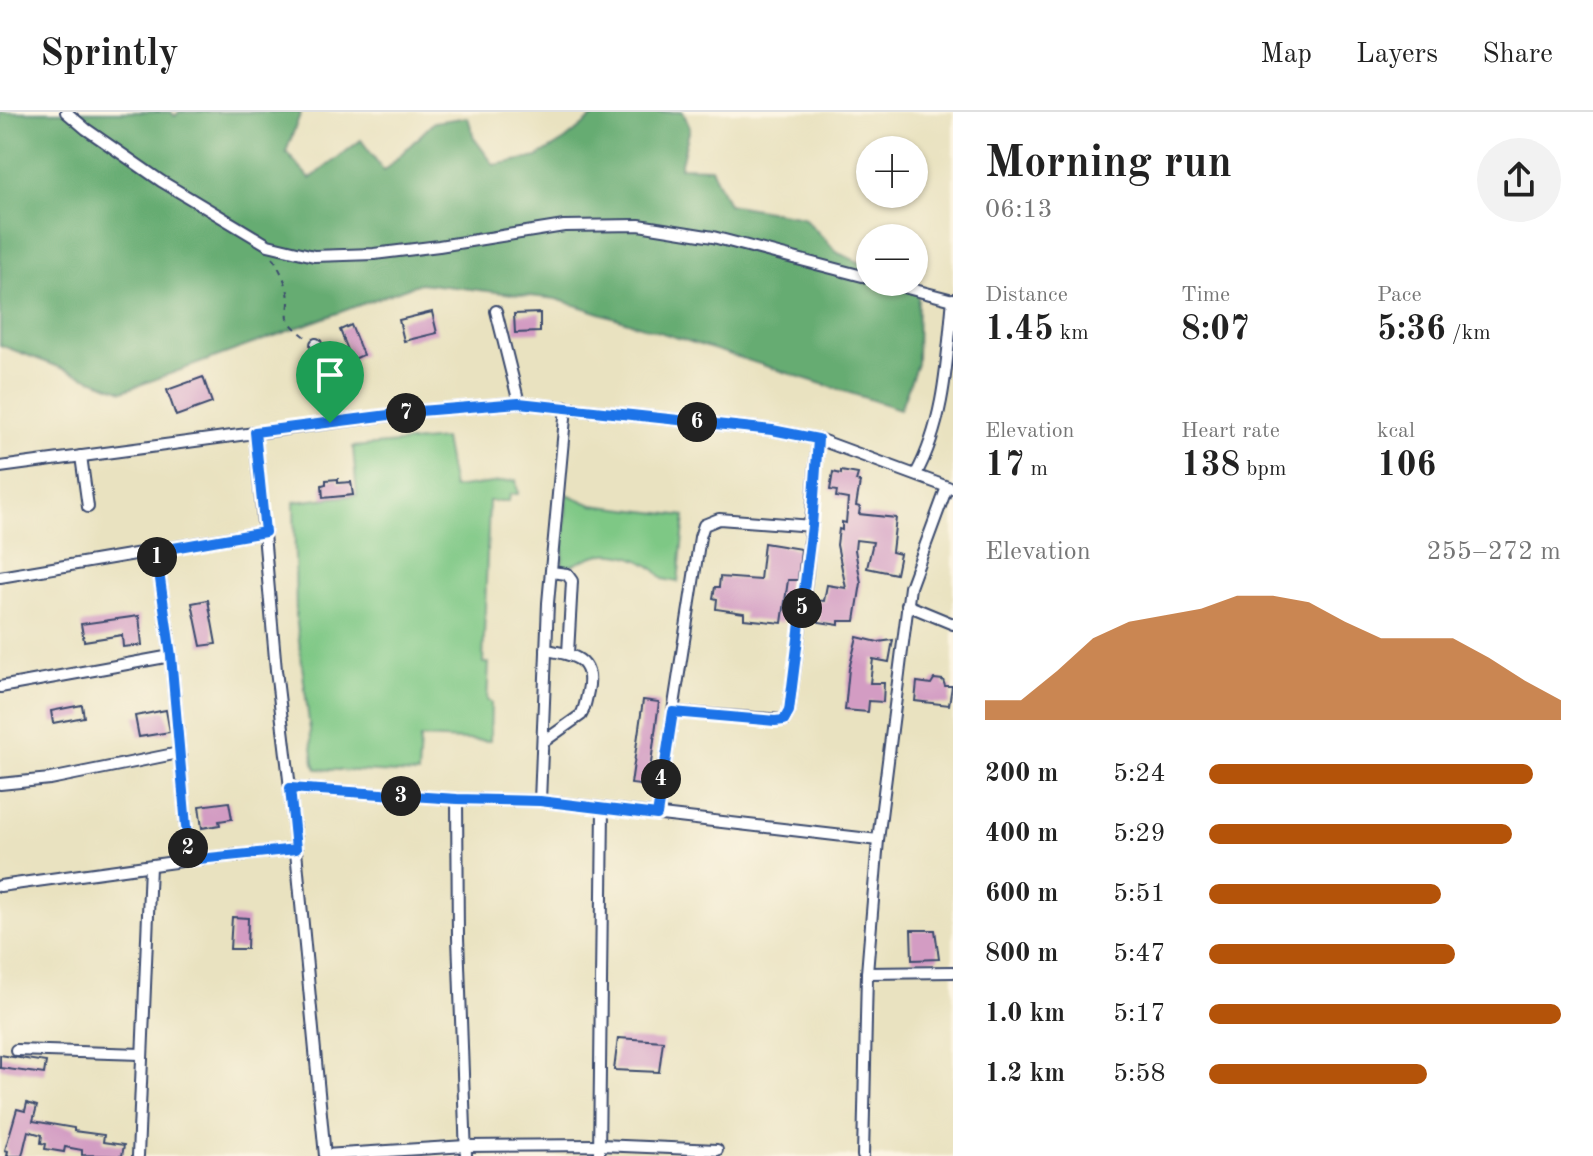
<!DOCTYPE html>
<html lang="en">
<head>
<meta charset="utf-8">
<style>
	:root { --surface:#fff; --page:#f2f2f2; --text:#222; --muted:#767676; --line:#e0e0e0; --accent:#b45309 }
	body { margin:0; font-family:"Old Standard TT",serif; background:var(--page); color:var(--text); height:100vh; display:flex; flex-direction:column; font-size:30px; white-space:nowrap }
	* { box-sizing:border-box; margin:0 }
	p { font-size:26px; color:var(--muted) }
	.icon { flex:none; width:44px; height:44px; fill:none; stroke:currentColor; stroke-width:2; stroke-linecap:round; stroke-linejoin:round }
	.map { position:relative; flex:1; overflow:hidden }
	.sheet { display:flex; flex-direction:column; background:var(--surface); width:640px }
	.sheet>* { flex:none }
	.buttons { position:absolute; left:856px; top:24px; display:grid; gap:16px }
	.buttons a { display:grid; place-items:center; width:72px; height:72px; border-radius:50%; background:var(--surface); box-shadow:0 2px 6px #0004; font-size:40px }
	.pin { position:absolute; display:grid; place-items:center; width:68px; height:68px; color:#fff; margin:-82px -34px; border-radius:50% 50% 50% 0; rotate:-45deg; box-shadow:0 0 8px #0007 }
	.pin .icon { rotate:45deg }
	.km { position:absolute; width:40px; height:40px; margin:-20px; border-radius:50%; background:#222; color:#fff; font-size:22px; line-height:40px; text-align:center }
	.round { display:grid; place-items:center; flex:none; width:84px; height:84px; border-radius:42px; background:var(--page) }
	.overview { display:flex; align-items:center; justify-content:space-between; height:136px; padding:0 32px }
	h1 { font-size:44px; font-weight:700; line-height:60px }
	.figures { display:grid; grid-template-columns:repeat(3,1fr); gap:12px; height:136px; padding:8px 32px }
	.figures div { display:grid; align-content:center }
	.figures b { font-size:34px; font-weight:700 }
	.figures small { font-size:22px; font-weight:400 }
	.figures p { font-size:22px }
	.chart { height:224px; padding:16px 32px }
	.chart p { display:flex; justify-content:space-between }
	.chart svg { width:100%; height:144px; margin-top:8px; fill:var(--accent); opacity:.7 }
	ul { padding:0 32px; list-style:none; font-size:26px }
	li { display:grid; grid-template-columns:128px 96px 1fr; align-items:center; height:60px }
	li i { height:20px; border-radius:10px; background:var(--accent) }
	header { display:flex; align-items:center; gap:48px; box-sizing:border-box; height:112px; padding:0 40px; background:var(--surface); border-bottom:2px solid var(--line) }
	header strong { font-size:38px }
	nav { display:flex; gap:44px; margin-inline-start:auto; font-size:28px }
	main { display:flex; flex:1; min-height:0 }
	.map>svg:first-child { display:block }
	.green { fill:#7ec885; stroke:#4c7c72; stroke-width:2 }
	.forest { fill:#66ac72; stroke:#406e68; stroke-width:2 }
	.building { fill:#d39cc3 }
	.lines { fill:none; stroke-linecap:round; stroke-linejoin:round }
	.minor-casing { stroke:#3a4a6d; stroke-width:14 }
	.path { stroke:#3a4a6d; stroke-width:2; stroke-dasharray:6 6; stroke-linecap:butt }
	.minor { stroke:#fff; stroke-width:10 }
	.route-casing { stroke:#fff; stroke-width:16 }
	.route { stroke:#1a73e8; stroke-width:10 }
</style>
</head>
<body>
<header>
<strong>Sprintly</strong>
<nav><a>Map</a><a>Layers</a><a>Share</a></nav>
</header>
<main>
<div class="map">
<svg width="953" height="1044" viewBox="0 0 953 1044">
	<rect width="100%" height="100%" fill="#fcf5e5"/>
	<filter id="ink" filterUnits="userSpaceOnUse"><feTurbulence type="fractalNoise" baseFrequency=".0125" numOctaves="2"/><feDisplacementMap in="SourceGraphic" scale="16" xChannelSelector="R" yChannelSelector="G"/><feConvolveMatrix kernelMatrix="1 2 1 2 8 2 1 2 1" color-interpolation-filters="sRGB"/></filter>
	<filter id="wash" filterUnits="userSpaceOnUse"><feTurbulence type="fractalNoise" baseFrequency=".006" numOctaves="4" result="noise"/><feDisplacementMap in="SourceGraphic" scale="32" xChannelSelector="R" yChannelSelector="G"/><feGaussianBlur stdDeviation="1.8" result="paint"/><feColorMatrix in="noise" values="0 0 0 0 0 0 0 0 0 0 0 0 0 0 0 0 0 1.4 0 .05"/><feComposite in="paint" operator="in"/></filter>
	<g filter="url(#wash)">
		<rect width="100%" height="100%" fill="#e9e2c0"/>
		<g class="green">
			<path d="M444,327L453,376L516,368L518,382H510L509,389H489L483,551H489L487,589L491,590L490,629L420,626L418,662L317,657L314,651L296,504L294,390L357,383L353,335Z"/>
			<path d="M567,382L592,393L685,404L678,470L663,467C649,447 617,437 593,444C582,448 574,454 562,455Z"/>
		</g>
		<path class="forest" d="M0,0H171L175,4L179,0H301L286,40L310,67L361,28L384,59L434,10L468,5L474,26L494,53L537,45L565,28L599,0H683L690,16L680,55L711,56L728,92L803,105L838,141L870,155V170H905L918,176L917,252L900,297L556,187L420,171L123,279L0,233Z"/>
		<g id="blocks">
			<g class="building">
				<path d="M432,200L437,221L404,229L399,208Z"/>
				<path d="M540,201V220L515,221L514,202Z"/>
				<path d="M351,213L363,243L352,248L340,218Z"/>
				<path d="M203,265L212,291L176,304L167,278Z"/>
				<path d="M841,359L858,362L856,369L860,370L856,394L860,395L859,402L896,406L892,440L900,442L896,462L867,456L873,430L856,428L855,438L861,471L855,509H839V513L819,510V497L814,496L815,488L824,489L827,473L846,476L837,433L839,417L842,418V410L846,411L848,387L836,385L837,379L830,378L833,360L841,362Z"/>
				<path d="M338,367V371L351,370L353,383L323,386L322,373L326,372V368Z"/>
				<path d="M764,431L801,437L798,468H788L782,511L744,507V501L716,497L717,487L713,486L715,475H719L720,465L760,468Z"/>
				<path d="M208,488L216,532L201,534L192,491Z"/>
				<path d="M139,504L142,533L123,535L122,523L84,529L81,512Z"/>
				<path d="M857,525L878,530L893,528L889,550L873,547L870,571H884L883,590L869,589L868,600L845,598L849,557Z"/>
				<path d="M934,567L943,568L945,574H952L949,593L915,589L917,570L931,572Z"/>
				<path d="M643,588L659,590L648,674L631,672Z"/>
				<path d="M82,593L84,605L53,611L51,599Z"/>
				<path d="M166,598L170,620L139,625L135,604Z"/>
				<path d="M229,690L232,707L219,709L220,713L202,716L199,694Z"/>
				<path d="M232,805L248,806L247,837H230Z"/>
				<path d="M911,818H935L939,847L912,848Z"/>
				<path d="M618,926L663,929L659,960L614,958Z"/>
				<path d="M0,943L46,950L44,962L0,956Z"/>
				<path d="M27,991L37,994L33,1009L74,1016V1019L104,1023L103,1030L124,1033L122,1044L82,1043V1038L65,1035L64,1040L45,1037L46,1032L41,1031L42,1023L28,1019L22,1044H7L8,1039L5,1038L17,997L25,999Z"/>
			</g>
		</g>
	</g>
	<g filter="url(#ink)">
		<use href="#blocks" fill-opacity="0" stroke="#3a4a6d" stroke-width="2"/>
		<g class="lines">
			<defs>
				<g id="minor">
					<path d="M66,0L86,17L161,69L268,133L314,144L374,142L439,134L564,114L639,113L713,125L870,166"/>
					<path d="M884,170L953,188"/>
					<path d="M496,199L519,291"/>
					<path d="M316,232L330,311"/>
					<path d="M255,320L276,558L290,676L325,1044"/>
					<path d="M81,344L88,395"/>
					<path d="M0,355L420,299L519,291L772,318L818,327L953,377"/>
					<path d="M916,362C945,309 947,246 953,187"/>
					<path d="M156,439L171,544L189,748"/>
					<path d="M551,460L567,462L572,469L568,541"/>
					<path d="M0,465L265,420"/>
					<path d="M907,493L953,512"/>
					<path d="M0,575L171,544"/>
					<path d="M673,600L784,608L789,599L807,460L818,327"/>
					<path d="M543,630L581,603C585,596 586,588 588,579C595,547 573,542 546,538"/>
					<path d="M0,672L50,667L179,641"/>
					<path d="M290,676L457,687L540,689L878,728"/>
					<path d="M457,687L458,825L466,1044"/>
					<path d="M540,689L548,491L566,295"/>
					<path d="M657,703L700,425L704,413L719,407L812,414"/>
					<path d="M0,774L189,748L296,737"/>
					<path d="M867,861L953,860"/>
					<path d="M16,938L141,942"/>
					<path d="M325,1043L466,1034L600,1033L717,1038"/>
					<path d="M138,1044L150,754"/>
					<path d="M599,1044L603,696"/>
					<path d="M863,1044L867,861L878,728L910,475L947,375"/>
				</g>
			</defs>
			<use href="#minor" class="minor-casing"/>
			<path class="path" d="M273,145C278,155 284,165 287,176C295,205 274,201 307,226"/>
			<use href="#minor" class="minor"/>
		</g>
	</g>
	<g class="lines" filter="url(#ink)">
		<defs>
			<path id="route" d="M519,291L772,318L818,327L812,414L789,599L784,608L775,609L673,600L657,703L540,689L457,687L290,676L296,737L189,748L171,544L156,439L265,420L255,320L420,299Z"/>
		</defs>
		<use href="#route" class="route-casing"/>
		<use href="#route" class="route"/>
	</g>
</svg>
<div class="buttons">
<a>+</a>
<a>−</a>
</div>
<div class="pin" style="left:330px;top:311px;background:#1e9e55"><svg class="icon" aria-label="arrive" viewBox="0 0 24 24"><path d="M6 21V4h12l-3 4 3 4H6"/></svg></div>
<b class="km" style="left:157px;top:445px">1</b>
<b class="km" style="left:188px;top:736px">2</b>
<b class="km" style="left:401px;top:684px">3</b>
<b class="km" style="left:661px;top:667px">4</b>
<b class="km" style="left:802px;top:496px">5</b>
<b class="km" style="left:697px;top:310px">6</b>
<b class="km" style="left:406px;top:301px">7</b>
</div>
<section class="sheet">
<div class="overview"><div><h1>Morning run</h1><p>06:13</p></div><a class="round"><svg class="icon" aria-label="share" viewBox="0 0 24 24"><path d="M12 15V3M7 8l5-5 5 5M5 13v7h14v-7"/></svg></a></div>
<div class="figures">
<div><p>Distance</p><b>1.45<small> km</small></b></div>
<div><p>Time</p><b>8:07</b></div>
<div><p>Pace</p><b>5:36<small> /km</small></b></div>
</div>
<div class="figures">
<div><p>Elevation</p><b>17<small> m</small></b></div>
<div><p>Heart rate</p><b>138<small> bpm</small></b></div>
<div><p>kcal</p><b>106</b></div>
</div>
<div class="chart"><p><span>Elevation</span>255–272 m</p>
<svg viewBox="0 0 160 44" preserveAspectRatio="none"><path d="M0 44V38L10 38L20 29L30 19L40 14L50 12L60 10L70 6L80 6L90 8L100 14L110 19L120 19L130 19L140 25L150 32L160 38V44z"/></svg>
</div>
<ul>
<li><b>200 m</b>5:24<i style="width:92%"></i></li>
<li><b>400 m</b>5:29<i style="width:86%"></i></li>
<li><b>600 m</b>5:51<i style="width:66%"></i></li>
<li><b>800 m</b>5:47<i style="width:70%"></i></li>
<li><b>1.0 km</b>5:17<i style="width:100%"></i></li>
<li><b>1.2 km</b>5:58<i style="width:62%"></i></li>
</ul>
</section>
</main>
</body>
</html>
